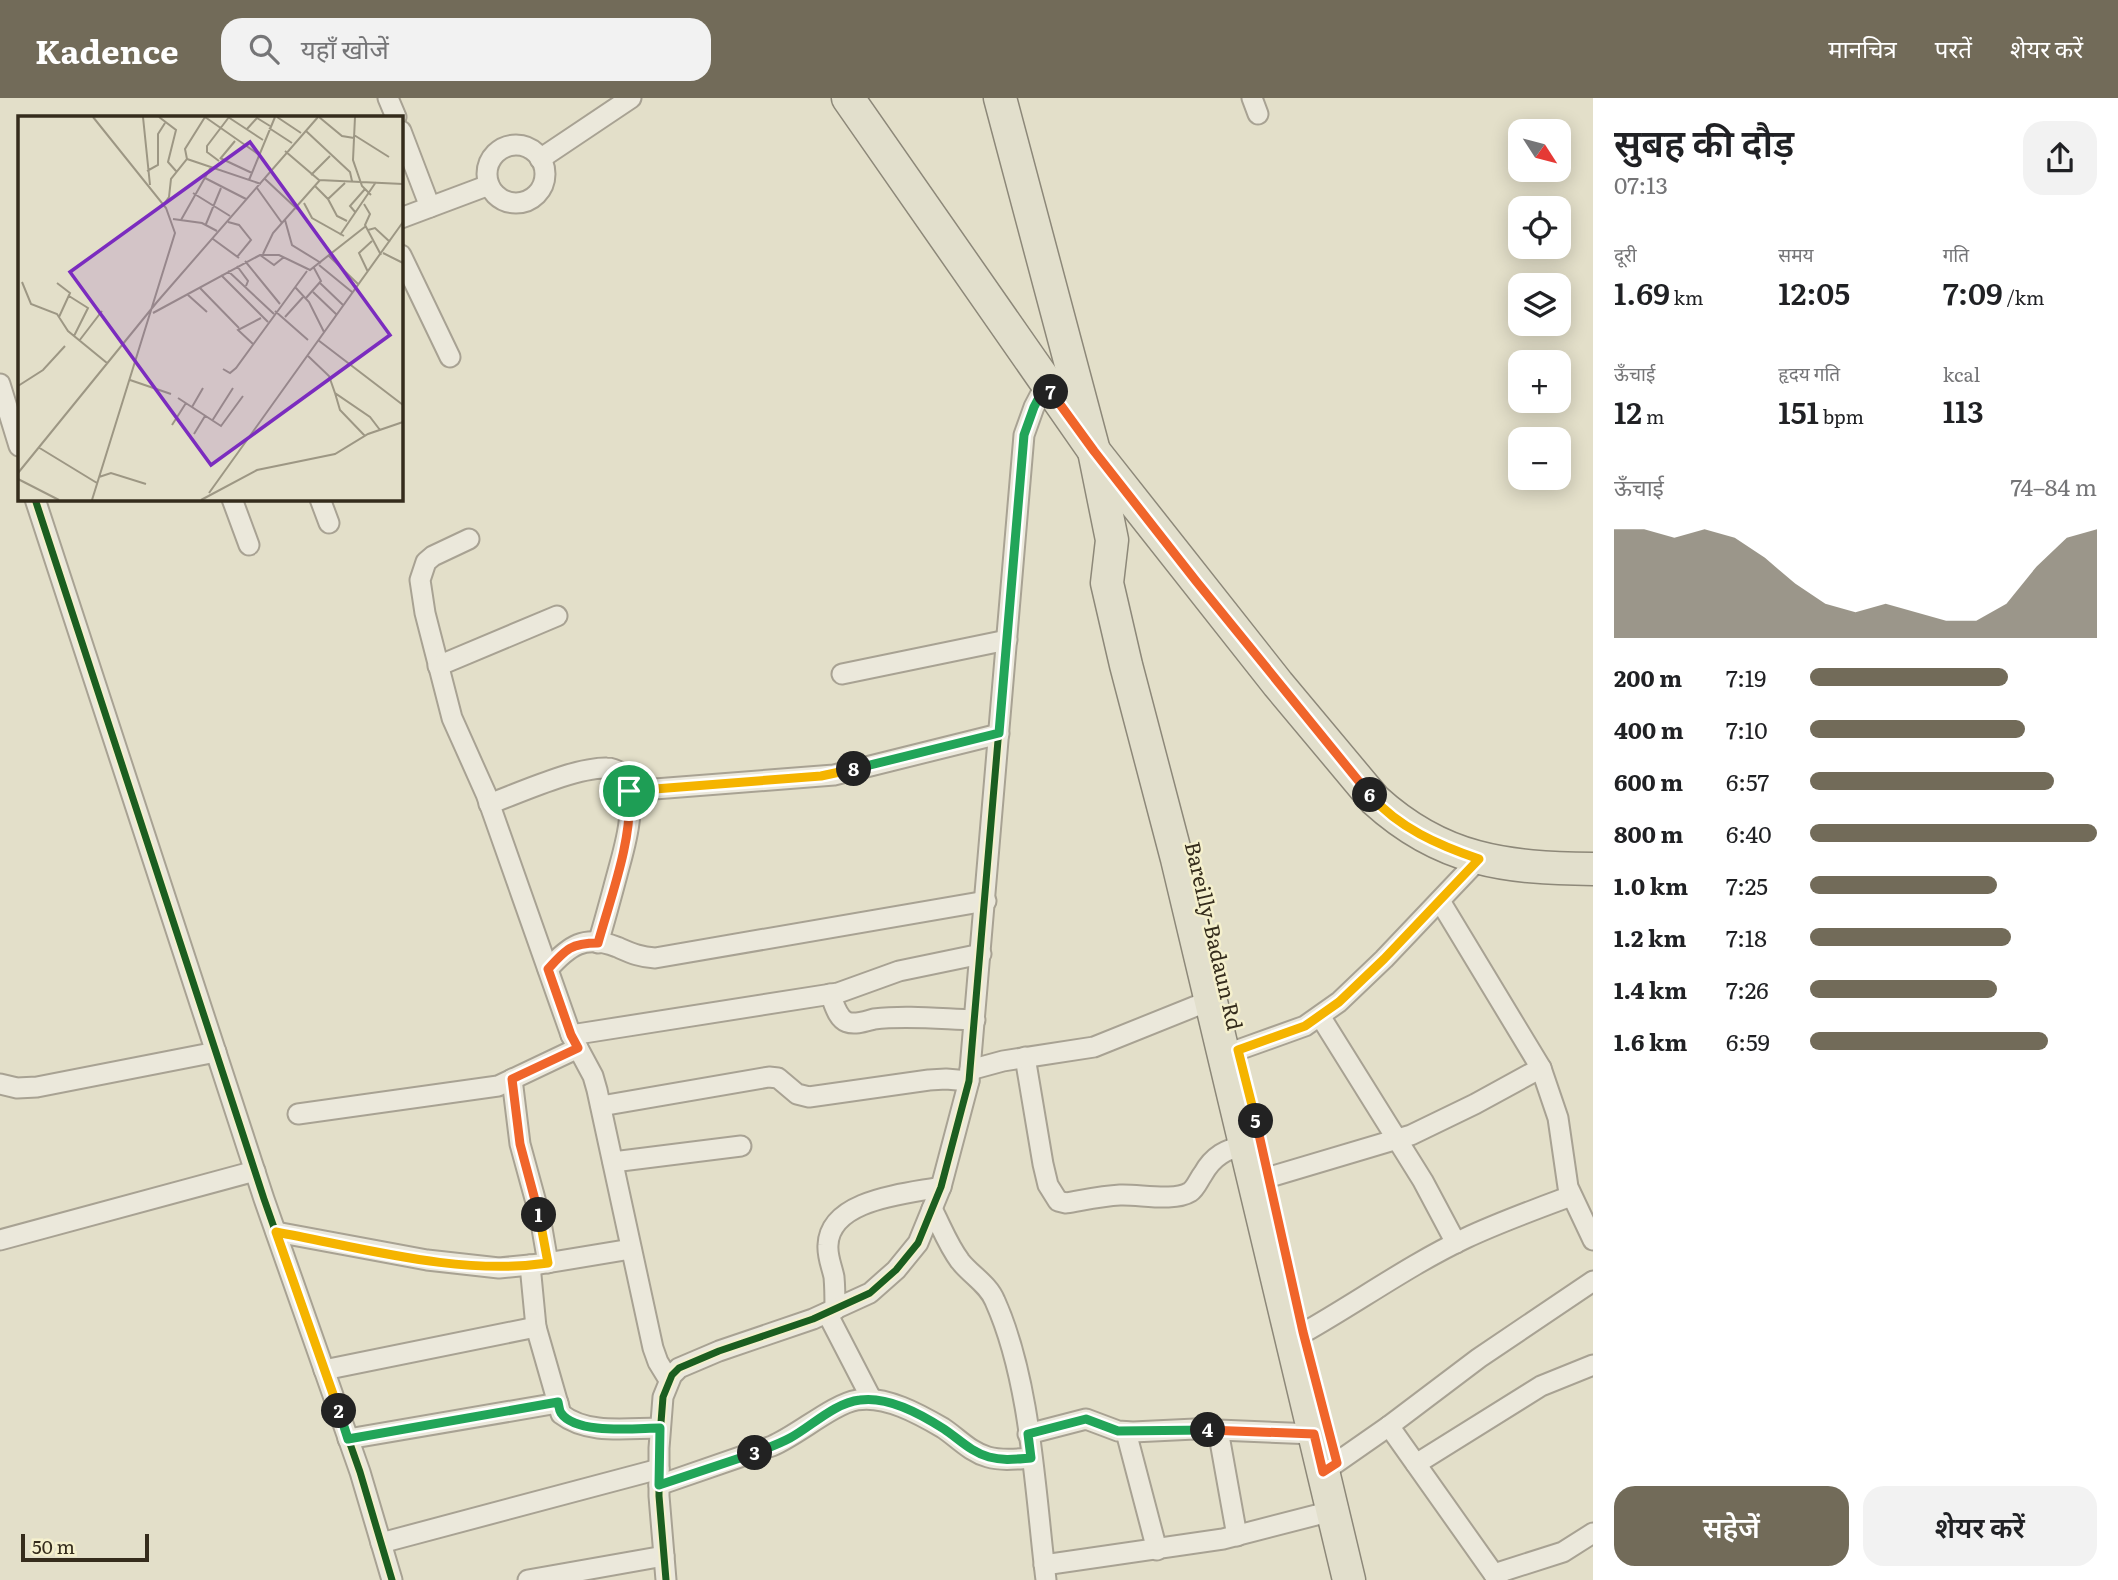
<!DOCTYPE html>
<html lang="hi">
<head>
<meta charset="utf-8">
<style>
	:root { --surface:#fff; --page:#f2f2f2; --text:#202124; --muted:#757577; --accent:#726b59 }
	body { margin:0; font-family:Literata,"Noto Sans Devanagari",serif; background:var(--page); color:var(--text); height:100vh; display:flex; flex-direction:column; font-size:26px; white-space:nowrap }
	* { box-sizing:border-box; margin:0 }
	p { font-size:23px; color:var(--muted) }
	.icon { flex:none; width:38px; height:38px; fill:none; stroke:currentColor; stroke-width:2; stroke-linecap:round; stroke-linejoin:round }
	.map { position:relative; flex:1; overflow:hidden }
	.sheet { display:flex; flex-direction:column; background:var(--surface); width:525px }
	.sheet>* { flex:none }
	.needle { width:46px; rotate:126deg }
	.fabs { position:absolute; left:1508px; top:21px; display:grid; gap:14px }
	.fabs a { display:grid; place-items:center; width:63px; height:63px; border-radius:14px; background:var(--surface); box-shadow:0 4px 18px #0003; font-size:35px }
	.scale { position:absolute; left:21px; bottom:18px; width:128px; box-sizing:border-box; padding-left:7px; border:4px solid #352c1c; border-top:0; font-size:19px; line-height:24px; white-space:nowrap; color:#352c1c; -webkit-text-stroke:5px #f5f0cd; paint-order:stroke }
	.pin { position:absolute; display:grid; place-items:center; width:60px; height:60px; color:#fff; margin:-30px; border:4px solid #fff; border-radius:50%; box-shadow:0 2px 7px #0007 }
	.km { position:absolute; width:35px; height:35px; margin:-18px; border-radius:50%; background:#222; color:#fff; font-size:19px; line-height:35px; text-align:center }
	.round { display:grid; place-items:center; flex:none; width:74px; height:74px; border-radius:21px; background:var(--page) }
	.overview { display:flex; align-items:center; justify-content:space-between; height:119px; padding:0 21px }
	h1 { font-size:38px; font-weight:600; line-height:52px }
	.stats { display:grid; grid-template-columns:repeat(3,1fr); gap:10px; height:119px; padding:7px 21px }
	.stats div { display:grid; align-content:center }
	.stats b { font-size:30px; font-weight:600 }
	.stats small { font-size:19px; font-weight:400 }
	.stats p { font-size:19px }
	.chart { height:196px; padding:14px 21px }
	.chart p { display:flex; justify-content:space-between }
	.chart svg { width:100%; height:126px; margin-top:7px; fill:var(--accent); opacity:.7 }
	.button { display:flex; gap:14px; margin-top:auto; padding:14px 21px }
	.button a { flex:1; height:80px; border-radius:21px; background:var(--accent); color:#fff; font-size:28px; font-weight:600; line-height:80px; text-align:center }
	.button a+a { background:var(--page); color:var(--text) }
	ul { padding:0 21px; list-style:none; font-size:23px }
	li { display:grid; grid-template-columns:112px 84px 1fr; align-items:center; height:52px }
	li i { height:18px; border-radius:9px; background:var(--accent) }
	header { display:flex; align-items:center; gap:42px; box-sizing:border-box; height:98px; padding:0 35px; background:var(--accent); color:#fff }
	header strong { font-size:33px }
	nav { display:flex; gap:38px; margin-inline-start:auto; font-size:24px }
	.search { width:490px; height:63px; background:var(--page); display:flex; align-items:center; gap:18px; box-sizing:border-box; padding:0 24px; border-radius:21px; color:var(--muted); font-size:26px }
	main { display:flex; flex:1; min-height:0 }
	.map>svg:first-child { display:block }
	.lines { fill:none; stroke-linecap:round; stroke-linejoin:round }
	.street-casing { stroke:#a8a293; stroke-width:23 }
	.primary-casing { stroke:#8d8879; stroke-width:35 }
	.street { stroke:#ebe8db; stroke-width:19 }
	.primary { stroke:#e2dfcc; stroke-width:32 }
	.cycleway-casing { stroke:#f5f0cd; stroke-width:11 }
	.cycleway { stroke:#1b5e20; stroke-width:7 }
	.split-1-casing { stroke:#fff; stroke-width:14 }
	.split-2-casing { stroke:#fff; stroke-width:14 }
	.split-3-casing { stroke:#fff; stroke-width:14 }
	.split-4-casing { stroke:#fff; stroke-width:14 }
	.split-5-casing { stroke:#fff; stroke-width:14 }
	.split-6-casing { stroke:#fff; stroke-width:14 }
	.split-7-casing { stroke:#fff; stroke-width:14 }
	.split-8-casing { stroke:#fff; stroke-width:14 }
	.split-9-casing { stroke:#fff; stroke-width:14 }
	.split-1 { stroke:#f0652b; stroke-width:9 }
	.split-2 { stroke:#f5b400; stroke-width:9 }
	.split-3 { stroke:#22a559; stroke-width:9 }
	.split-4 { stroke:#22a559; stroke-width:9 }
	.split-5 { stroke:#f0652b; stroke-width:9 }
	.split-6 { stroke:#f5b400; stroke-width:9 }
	.split-7 { stroke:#f0652b; stroke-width:9 }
	.split-8 { stroke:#22a559; stroke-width:9 }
	.split-9 { stroke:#f5b400; stroke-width:9 }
	.labels { text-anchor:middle; stroke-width:5; stroke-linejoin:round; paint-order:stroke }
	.street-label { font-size:21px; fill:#352c1c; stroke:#f5f0cd }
	.inset-road { fill:none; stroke:#9d9784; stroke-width:2 }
	.view { fill:#7b2cbf; fill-opacity:0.15; stroke:#7b2cbf; stroke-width:3.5 }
	.inset-edge { fill:none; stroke:#352c1c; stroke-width:3.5 }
</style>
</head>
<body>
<header>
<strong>Kadence</strong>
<div class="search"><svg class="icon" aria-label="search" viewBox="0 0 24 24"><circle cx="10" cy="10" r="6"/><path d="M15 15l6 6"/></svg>यहाँ खोजें</div>
<nav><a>मानचित्र</a><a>परतें</a><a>शेयर करें</a></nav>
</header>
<main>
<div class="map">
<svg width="1593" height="1482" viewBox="0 0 1593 1482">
	<rect width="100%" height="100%" fill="#e3dfc9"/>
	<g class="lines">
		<defs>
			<g id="street">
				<path d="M388,0L396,19"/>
				<path d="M1252,0L1258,16"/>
				<path d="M401,33L430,109"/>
				<circle cx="516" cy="76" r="29"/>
				<path d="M540,61L631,0"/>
				<path d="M401,120L489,87"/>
				<path d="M401,157L450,259"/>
				<path d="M0,286L19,348"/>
				<path d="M35,401L264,1101L360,1374L392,1482"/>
				<path d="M232,401L249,447"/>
				<path d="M320,401L329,425"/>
				<path d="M469,441L433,458L426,464L420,482L425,515L452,620L486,696L571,937L593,978L597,992L653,1250L658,1264L669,1282"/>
				<path d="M438,568L557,518"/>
				<path d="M842,576L1007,542"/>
				<path d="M629,693L834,677L999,636"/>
				<path d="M489,706C519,695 576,669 607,670C613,670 617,672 622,676C638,709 626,743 617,777C611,799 605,822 598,845"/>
				<path d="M1440,803L1541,970L1558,1020L1568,1089L1593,1142"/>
				<path d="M548,871C569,848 584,836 617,849C631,855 639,859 655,860L986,803"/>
				<path d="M830,896C834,905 837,920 847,924C855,927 866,923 874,921C907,917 942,921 975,922"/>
				<path d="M1320,918L1423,1083L1456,1145"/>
				<path d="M571,937L838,895L899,873L981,856"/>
				<path d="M1238,952L1305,928L1339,904L1384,861L1479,761"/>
				<path d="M1025,959L1043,1066L1048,1087L1058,1103L1066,1105C1084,1102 1102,1098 1120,1097C1139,1096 1174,1104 1190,1094C1196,1090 1199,1081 1203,1076C1213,1058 1226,1051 1246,1047"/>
				<path d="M970,972L1003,963L1094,949L1211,902"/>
				<path d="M512,981L520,1046L540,1119L548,1165"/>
				<path d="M0,986L17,990L37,989L216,954"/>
				<path d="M601,1008L769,979L778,980L797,996L809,999L929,982L946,981L969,983"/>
				<path d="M298,1016L498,988L578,950"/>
				<path d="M613,1064L741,1048"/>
				<path d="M1270,1079L1411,1037L1475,1006L1541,970"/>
				<path d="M932,1111C941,1128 948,1147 960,1163C971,1177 988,1186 995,1203C1031,1283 1035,1394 1046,1482"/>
				<path d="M276,1134L427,1162L499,1170L540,1166L631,1151"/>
				<path d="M0,1142L255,1073"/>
				<path d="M530,1167L536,1229L561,1316C588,1337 627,1330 660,1330"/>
				<path d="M835,1212C835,1201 835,1190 834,1179C832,1169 827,1158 828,1147C830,1101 906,1096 941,1089"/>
				<path d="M827,1215L871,1300"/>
				<path d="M1303,1235C1358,1204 1409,1167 1466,1140C1500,1124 1536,1111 1571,1098"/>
				<path d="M324,1272L536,1229"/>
				<path d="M1389,1328L1498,1482"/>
				<path d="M1218,1332L1237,1438"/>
				<path d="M1126,1334L1157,1452"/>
				<path d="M1028,1336L1086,1321L1118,1333L1133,1334L1195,1331L1314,1336"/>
				<path d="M348,1341L558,1305"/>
				<path d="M1416,1366L1541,1288L1593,1267"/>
				<path d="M1323,1374L1389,1328L1479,1260L1593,1183"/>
				<path d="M659,1387L772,1348C798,1337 833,1306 857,1302C885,1297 919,1316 943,1330C958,1340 970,1354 988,1359C1002,1363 1017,1361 1031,1360"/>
				<path d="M381,1445L659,1371"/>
				<path d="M1044,1467L1223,1441L1332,1413"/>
				<path d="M1494,1476L1563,1454L1593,1435"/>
				<path d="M528,1482L664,1458"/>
				<path d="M666,1482L659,1398V1350L663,1299L672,1277L679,1270L719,1253L813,1221L870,1195L896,1172L918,1145L941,1089L969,983L1024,337L1034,309L1046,286"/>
			</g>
			<g id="primary">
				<path d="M848,0L1094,353L1278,586L1375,702C1442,763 1506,770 1593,771"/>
				<path d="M1000,0L1094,353L1112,442L1107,485L1126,567L1177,761L1349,1482"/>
			</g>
		</defs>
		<use href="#street" class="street-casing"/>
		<use href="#primary" class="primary-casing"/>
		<use href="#street" class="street"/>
		<use href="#primary" class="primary"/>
		<defs>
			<g id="cycleway">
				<path d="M35,401L264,1101L360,1374L392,1482"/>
				<path d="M666,1482L659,1398V1350L663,1299L672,1277L679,1270L719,1253L813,1221L870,1195L896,1172L918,1145L941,1089L969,983L1024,337L1034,309L1046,286"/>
			</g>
		</defs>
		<use href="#cycleway" class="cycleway-casing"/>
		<use href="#cycleway" class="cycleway"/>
	</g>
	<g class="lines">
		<defs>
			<path id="split-1" d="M539,1117L520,1046L512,981L578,950L571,937L548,871C566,851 571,845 598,845C611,798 633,741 629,693"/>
			<path id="split-2" d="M339,1313L276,1134C363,1150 460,1178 548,1165L539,1117"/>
			<path id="split-3" d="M339,1313L348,1341L558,1304C559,1308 559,1312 561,1315C576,1337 636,1330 660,1330L659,1387L755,1355"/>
			<path id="split-4" d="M755,1355C767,1350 779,1346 790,1340C812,1328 834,1305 860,1302C887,1298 921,1316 944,1331C959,1341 971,1354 989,1359C1003,1363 1017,1361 1031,1360L1028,1336L1086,1321L1118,1333L1208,1332"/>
			<path id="split-5" d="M1208,1332L1314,1336L1323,1374L1337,1365L1303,1234L1256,1023"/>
			<path id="split-6" d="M1256,1023L1238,952L1305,928L1339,904L1384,861L1479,761C1438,747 1399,730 1370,697"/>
			<path id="split-7" d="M1051,294L1094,353L1196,483L1370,697"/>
			<path id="split-8" d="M854,671L999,635L1024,337L1034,309L1046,286L1051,294"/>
			<path id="split-9" d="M629,693L821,678L854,671"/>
		</defs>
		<use href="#split-1" class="split-1-casing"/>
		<use href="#split-2" class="split-2-casing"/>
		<use href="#split-3" class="split-3-casing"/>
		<use href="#split-4" class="split-4-casing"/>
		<use href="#split-5" class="split-5-casing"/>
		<use href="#split-6" class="split-6-casing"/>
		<use href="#split-7" class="split-7-casing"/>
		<use href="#split-8" class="split-8-casing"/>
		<use href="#split-9" class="split-9-casing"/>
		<use href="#split-1" class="split-1"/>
		<use href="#split-2" class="split-2"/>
		<use href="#split-3" class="split-3"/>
		<use href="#split-4" class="split-4"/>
		<use href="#split-5" class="split-5"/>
		<use href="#split-6" class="split-6"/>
		<use href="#split-7" class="split-7"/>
		<use href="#split-8" class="split-8"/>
		<use href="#split-9" class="split-9"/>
	</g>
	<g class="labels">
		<g class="street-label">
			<text transform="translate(1213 838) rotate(77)" y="7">Bareilly-Badaun Rd</text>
		</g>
	</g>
	<g transform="translate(18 18)">
		<rect width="385" height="385" fill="#e3dfc9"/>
		<path class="inset-road" d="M125,1L132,69M141,1L158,14L150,46L158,55M187,1L240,38M210,1L245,24M259,1L283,17M301,1L324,20L336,22M337,1L335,44L344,70L353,79M251,12L274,27M229,13L239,2L252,10M288,15L332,56L334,65M336,19L371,41M267,35L301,64L385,68M202,42L234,57M169,43L167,33L187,1M202,43L217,25M201,45L189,36V30L211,1M129,55L140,49V18L147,7M293,59L312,40M187,62L228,83M247,63L279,93M231,64L257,1M297,70L310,83L327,67M239,72L264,107M175,77L212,100M310,83L319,100L329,105M286,87L294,102L326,120M146,88L151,81L153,63L169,43L243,68M346,88L352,98L347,109L363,139M338,97L332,90L347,73M155,103L184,107L199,115M163,104L193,51M267,104L274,129L303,147M210,106L221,109L233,124L219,141M188,108L203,72M350,114L357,112L372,126M322,119L358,66M195,123L221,142M365,137L385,147M245,138L255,117L302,64M242,139L256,149L266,141M311,140L340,168M227,145L262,188M301,149L334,176M219,150L230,165L228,170M210,155L256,198M350,156L341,137L354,125M203,159L250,206M4,166L13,188L39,198L50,215L89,247M39,167L52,177L41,201M302,167L325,189M277,171L291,186L306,216M182,172L221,212M295,176L318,198M170,179L189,196M51,180L70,192L56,220M288,182L303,165L296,152M257,195L290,224M135,197L242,139H261L292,154L348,110M267,201L286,180M300,224L385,289M61,225L84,195M235,228L220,214L243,202M289,239L311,260L317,277L352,301L362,314M205,253L212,257L218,252L289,155M112,264L153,278M0,270L25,254L47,230M317,277L322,294L347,320M160,282L203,310L225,280M174,291L185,272M194,305L215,272M154,309L168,287M176,318L187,300M20,331L79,367M0,357L139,186L300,1M81,361L93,357L128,368M0,363L41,384M191,377L385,106M74,384L157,117L148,92L75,1M183,384L239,354L317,338L350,318L385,306"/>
		<path class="view" d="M232,26L372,219L193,349L52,156Z"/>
		<rect width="385" height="385" class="inset-edge"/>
	</g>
</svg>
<div class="fabs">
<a><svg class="needle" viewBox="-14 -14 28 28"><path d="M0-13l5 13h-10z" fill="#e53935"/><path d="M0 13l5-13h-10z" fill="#757577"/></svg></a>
<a><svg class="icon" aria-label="locate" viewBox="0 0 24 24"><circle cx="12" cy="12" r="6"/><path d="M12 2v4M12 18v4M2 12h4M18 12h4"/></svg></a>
<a><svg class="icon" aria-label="layers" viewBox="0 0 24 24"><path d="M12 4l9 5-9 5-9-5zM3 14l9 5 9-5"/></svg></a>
<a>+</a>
<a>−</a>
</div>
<div class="scale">50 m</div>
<div class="pin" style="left:629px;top:693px;background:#1e9e55"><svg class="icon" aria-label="arrive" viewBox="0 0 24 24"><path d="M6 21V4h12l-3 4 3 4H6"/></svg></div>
<b class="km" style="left:539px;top:1117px">1</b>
<b class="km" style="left:339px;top:1313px">2</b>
<b class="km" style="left:755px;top:1355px">3</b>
<b class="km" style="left:1208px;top:1332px">4</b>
<b class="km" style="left:1256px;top:1023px">5</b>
<b class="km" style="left:1370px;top:697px">6</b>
<b class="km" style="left:1051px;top:294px">7</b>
<b class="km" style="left:854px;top:671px">8</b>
</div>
<section class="sheet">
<div class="overview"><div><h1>सुबह की दौड़</h1><p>07:13</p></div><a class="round"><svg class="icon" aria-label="share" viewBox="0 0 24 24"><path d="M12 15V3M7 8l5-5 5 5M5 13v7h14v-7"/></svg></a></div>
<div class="stats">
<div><p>दूरी</p><b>1.69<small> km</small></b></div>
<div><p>समय</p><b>12:05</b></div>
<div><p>गति</p><b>7:09<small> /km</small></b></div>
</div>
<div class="stats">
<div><p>ऊँचाई</p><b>12<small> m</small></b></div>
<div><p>हृदय गति</p><b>151<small> bpm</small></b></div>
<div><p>kcal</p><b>113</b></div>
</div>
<div class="chart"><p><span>ऊँचाई</span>74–84 m</p>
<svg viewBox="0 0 160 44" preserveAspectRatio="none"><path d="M0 44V6L10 6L20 9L30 6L40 9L50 16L60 25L70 32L80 35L90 32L100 35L110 38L120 38L130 32L140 19L150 9L160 6V44z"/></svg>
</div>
<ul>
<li><b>200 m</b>7:19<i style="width:69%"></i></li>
<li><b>400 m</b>7:10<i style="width:75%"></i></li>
<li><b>600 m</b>6:57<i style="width:85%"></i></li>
<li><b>800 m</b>6:40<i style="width:100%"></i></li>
<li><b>1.0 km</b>7:25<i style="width:65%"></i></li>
<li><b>1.2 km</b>7:18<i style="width:70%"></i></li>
<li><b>1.4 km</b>7:26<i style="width:65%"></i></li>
<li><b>1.6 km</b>6:59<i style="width:83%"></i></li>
</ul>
<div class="button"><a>सहेजें</a><a>शेयर करें</a></div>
</section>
</main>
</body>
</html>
